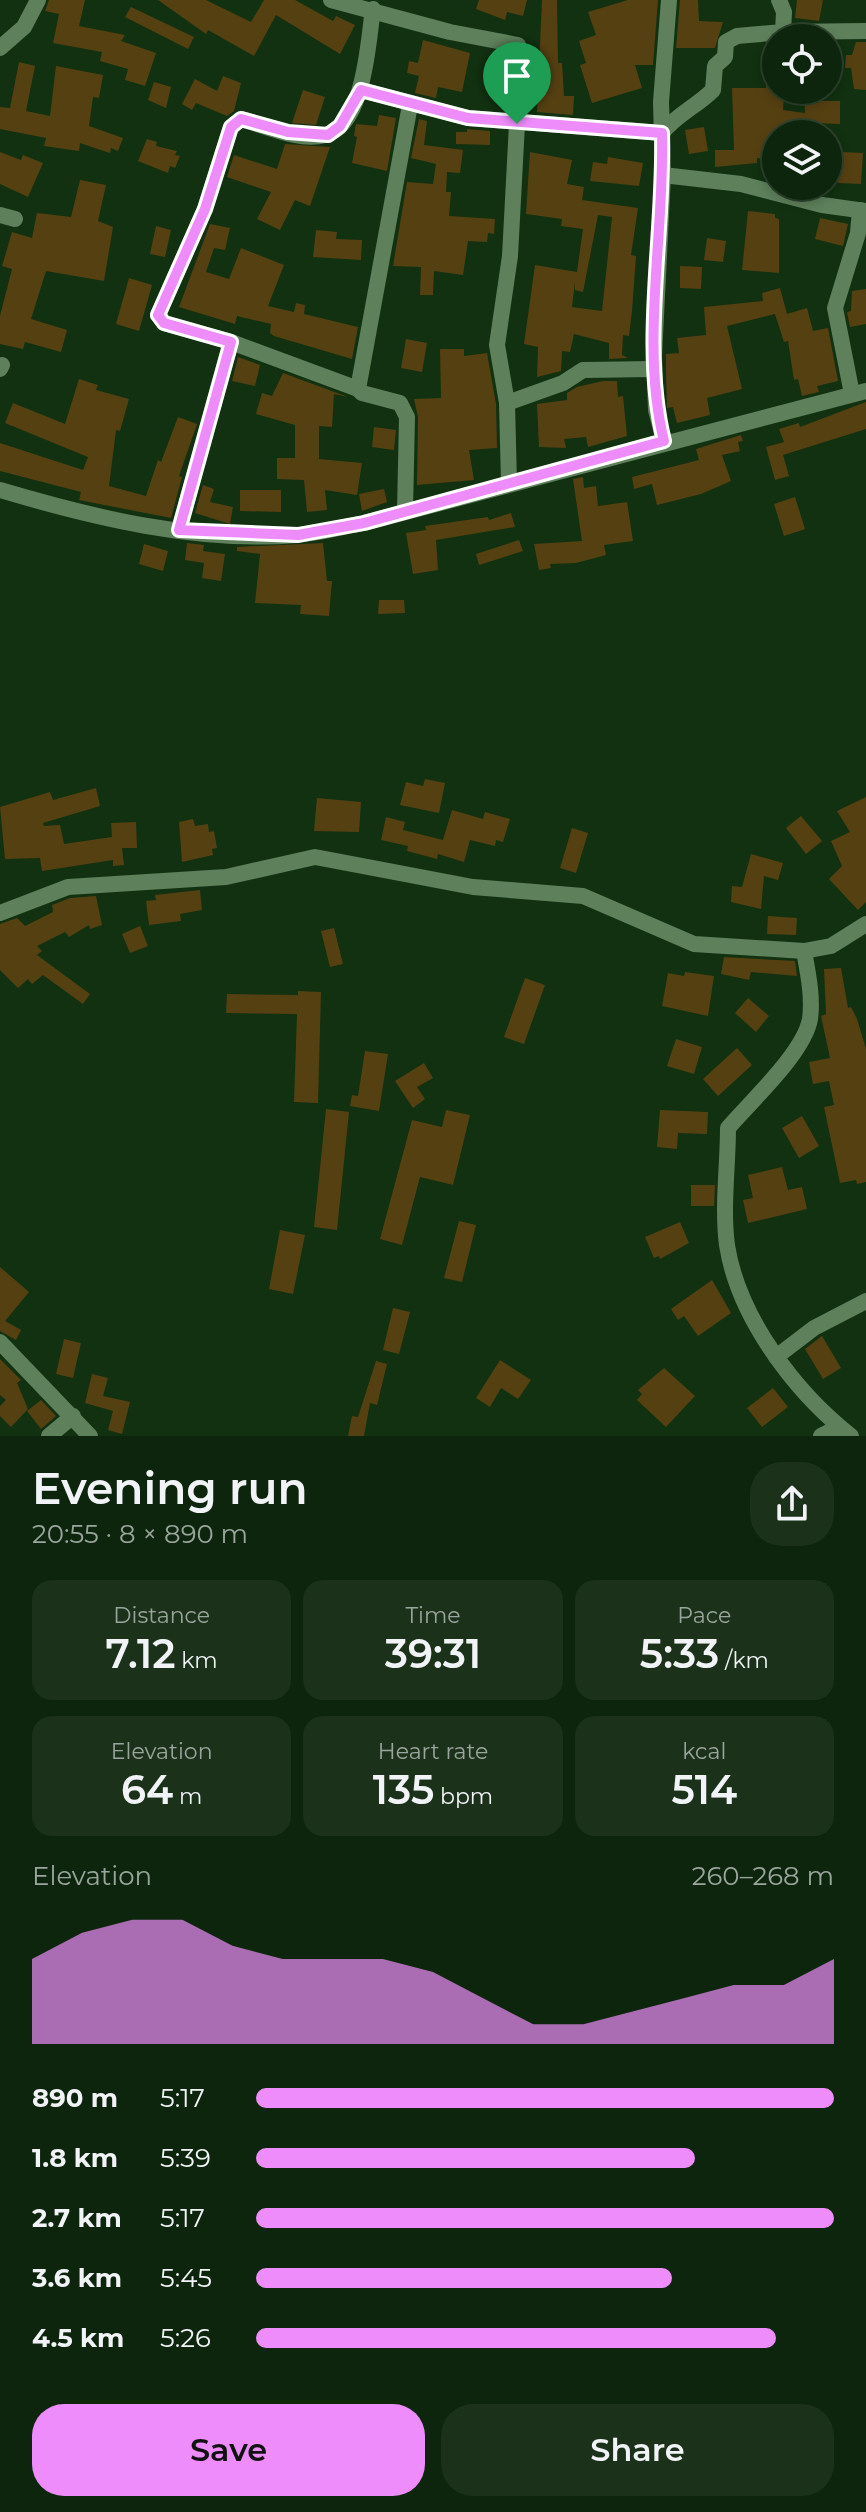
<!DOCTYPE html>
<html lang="en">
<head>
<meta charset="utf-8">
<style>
	:root { --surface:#0d250c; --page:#1b311a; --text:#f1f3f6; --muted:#9aa59d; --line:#2d422d; --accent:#ed8cfa }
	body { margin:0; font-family:Montserrat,sans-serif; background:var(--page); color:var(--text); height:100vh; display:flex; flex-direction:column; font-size:30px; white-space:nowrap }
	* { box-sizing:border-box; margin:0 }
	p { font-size:26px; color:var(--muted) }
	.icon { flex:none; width:44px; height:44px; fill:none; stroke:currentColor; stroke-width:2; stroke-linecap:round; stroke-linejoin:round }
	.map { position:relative; height:1436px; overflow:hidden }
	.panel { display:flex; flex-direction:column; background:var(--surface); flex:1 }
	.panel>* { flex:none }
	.buttons { position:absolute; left:762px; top:24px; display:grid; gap:16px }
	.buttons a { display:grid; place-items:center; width:80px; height:80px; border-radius:50%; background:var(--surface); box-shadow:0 4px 12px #0003,0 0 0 2px var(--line); font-size:40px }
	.pin { position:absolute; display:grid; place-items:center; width:68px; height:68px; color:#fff; margin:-82px -34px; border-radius:50% 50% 50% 0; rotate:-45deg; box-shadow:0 0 8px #0007 }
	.pin .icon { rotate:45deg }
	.round { display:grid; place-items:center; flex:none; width:84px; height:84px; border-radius:32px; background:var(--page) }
	.overview { display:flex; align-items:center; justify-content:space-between; height:136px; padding:0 32px }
	h1 { font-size:44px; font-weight:600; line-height:60px }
	.metrics { display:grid; grid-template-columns:repeat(3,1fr); gap:12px; height:136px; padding:8px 32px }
	.metrics div { display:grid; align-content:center; border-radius:20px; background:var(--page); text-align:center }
	.metrics b { font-size:40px; font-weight:600 }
	.metrics small { font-size:22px; font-weight:400 }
	.metrics p { font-size:22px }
	.chart { height:224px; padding:16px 32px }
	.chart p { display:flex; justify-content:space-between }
	.chart svg { width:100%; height:144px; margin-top:8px; fill:var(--accent); opacity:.7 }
	.primary-button { display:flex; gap:16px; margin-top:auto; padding:16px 32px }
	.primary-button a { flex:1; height:92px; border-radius:32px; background:var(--accent); color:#111; font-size:32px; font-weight:600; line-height:92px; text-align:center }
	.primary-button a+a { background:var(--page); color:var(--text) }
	ul { padding:0 32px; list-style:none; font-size:26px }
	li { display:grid; grid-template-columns:128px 96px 1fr; align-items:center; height:60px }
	li i { height:20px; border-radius:10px; background:var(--accent) }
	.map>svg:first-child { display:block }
	.building { fill:#554012; fill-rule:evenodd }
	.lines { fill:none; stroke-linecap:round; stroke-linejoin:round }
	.street { stroke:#5e805b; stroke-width:16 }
	.route-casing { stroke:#fff; stroke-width:16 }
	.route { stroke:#ed8cfa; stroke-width:10 }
</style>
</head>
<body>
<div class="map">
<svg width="866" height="1436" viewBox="0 0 866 1436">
	<rect width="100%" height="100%" fill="#113110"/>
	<g class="building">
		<path d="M49,0H85L79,26L125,35L121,41L156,53L145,86L125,80L128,69L100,61L102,52L53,43L59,14L45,11Z"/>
		<path d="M158,0H206L251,22L264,0H295L333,21L336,16L355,25L340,54L276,15L254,56L208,30L206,34Z"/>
		<path d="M479,0H527L523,16L507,12L505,20L476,9Z"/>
		<path d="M542,0H557L558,63H562L564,96H574L573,115L537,112Z"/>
		<path d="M628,0H658L653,65H635L642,88L592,103L580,65L586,63L579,41L596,35L588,12Z"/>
		<path d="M680,0H698L699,21L723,22L715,48H676Z"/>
		<path d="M797,0H823L819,21L795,18Z"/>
		<path d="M131,7L194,37L188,49L125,17Z"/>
		<path d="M423,40L470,53L462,92L438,87L436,98L415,93L419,76L407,73L409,61L418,63Z"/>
		<path d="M856,42H866V90L854,89L851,68H845L846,55H852Z"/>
		<path d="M767,52L776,53V90H784L783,110L805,113L804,90H819L817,101H840V124L787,122L783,134H776V161L757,158V163L715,167V150H734L732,88H766Z"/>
		<path d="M504,61L525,65L517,107L496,103Z"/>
		<path d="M19,62L35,66L26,111L50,116L56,66L103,75L99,98L93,97L89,126L123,138L118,151L111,148L110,153L80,143L79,151L44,146L46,138L0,129V107L10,108Z"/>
		<path d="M223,76L241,83L234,111L227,116L196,103L192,110L182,104L195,79L217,91Z"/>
		<path d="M154,82L171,87L166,108L148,100Z"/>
		<path d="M303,90L325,97L316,125L292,123Z"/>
		<path d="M379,115L396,118L387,171L352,163L357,137L354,136L356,124L377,126Z"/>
		<path d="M419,119L427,121L424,145L463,150L460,173L447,172L446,192H451L449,216L495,219L494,234L488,233L487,242L468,241L463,275L434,271L433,295H420L421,267L393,266L407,182L433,184L436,164L411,158Z"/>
		<path d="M704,127L708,151L689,154L685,130Z"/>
		<path d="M467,129L490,131V145L456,144V132H467Z"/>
		<path d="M147,139L157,142L156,146L177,151L175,155L180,156L175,168L170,166L168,173L138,161Z"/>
		<path d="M285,144L330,147L310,206L295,200L280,230L257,219L271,192L227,177L234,155L277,169Z"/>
		<path d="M0,152L21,160L23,155L43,163L28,197L0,184Z"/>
		<path d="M530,152L572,160L567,184L584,187L582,200L638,208L631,255L636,256L632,311L629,336L623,335L622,355L628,358L609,359V343L574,334L570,352L562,351L561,371L537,377L538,347L524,344L535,265L577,272L583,229L561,226L562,219L526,214ZM598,215L612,217L602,311L572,307L575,282V290L583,292Z"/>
		<path d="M840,152L863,153L861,184L838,183Z"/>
		<path d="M608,157L643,163L639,186L590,181L593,162L607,164Z"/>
		<path d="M80,180L106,185L98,221L113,227L104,281L46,271L31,319L67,330L61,352L25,342L23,349L0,344V316L12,269L2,266L12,232L32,238L37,213L71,217Z"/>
		<path d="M748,211L775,214V218L779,219V273L742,270Z"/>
		<path d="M820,218L848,224L843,246L815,239Z"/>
		<path d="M210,224L230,228L225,250L214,248L206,272L229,279L241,248L284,265L268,306L294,312L296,303L305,305L304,314L358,327L352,359L274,336L270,333L271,324L237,316L235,324L179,307Z"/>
		<path d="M156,226L171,230L165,257L150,254Z"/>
		<path d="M316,230L337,232L336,239L362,240L361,260L313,257Z"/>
		<path d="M707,238L726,241L723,262L704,260Z"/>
		<path d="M680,266L702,267L701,289L680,288Z"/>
		<path d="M129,278L152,285L139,331L116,324Z"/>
		<path d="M780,288L787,314L807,308L813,331L828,328L838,381L817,386L819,392L802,396L798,379L794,380L788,341L784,342L775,314L727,326L742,389L707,398L710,415L677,423L673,407L667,408L666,370V354L679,353L677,338L706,335L704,307L763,301L762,293Z"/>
		<path d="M866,289V324L850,327L847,312L851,311L852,291Z"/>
		<path d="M406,339L427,343L422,372L401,368Z"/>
		<path d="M440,349H464V356L487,353L496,404L497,448L469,450L474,480L417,485L418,417L414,399L441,398Z"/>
		<path d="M238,357L260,365L255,386L232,381Z"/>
		<path d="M283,373L348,397L334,394L332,427L319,426V459L362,463L357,495L325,490L327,510L307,512L304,480L277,479V458H295V425L256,414L262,393L272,396Z"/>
		<path d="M79,379L98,385L96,390L129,399L120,431L116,430L109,486L146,496L158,460L161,462L178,417L197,424L179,476L182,477L171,518L79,500L81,492L0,471V443L83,470L88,457L5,423L13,403L65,424Z"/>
		<path d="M603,381H617L618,397L623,396L627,436L588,447L586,437L564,439L566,448L539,447L537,404L567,400V393L577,387Z"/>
		<path d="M866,402V429L783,455L789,476L775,480L766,447L784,442L779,429L799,423L800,427Z"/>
		<path d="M374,427L396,430L394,450L372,447Z"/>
		<path d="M741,435L743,441L738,442L740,451L722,455L731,481L701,494L657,505L652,484L634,489L632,477L699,460L696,449Z"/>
		<path d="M583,477L584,488L596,486L598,506L627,502L633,541L604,545L606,555L576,563L550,564L551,568L539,570L534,544L582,541L573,479Z"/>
		<path d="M203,485L214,489L210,502L233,507L230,524L195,513Z"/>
		<path d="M384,489L387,502L362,511L359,494Z"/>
		<path d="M240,490H281V512L240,511Z"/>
		<path d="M795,497L805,529L784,536L774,504Z"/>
		<path d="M511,513L515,527L436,540L438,570L413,574L406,533L426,530L425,526L488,517L489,520Z"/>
		<path d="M519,540L523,551L479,565L476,554Z"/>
		<path d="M187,543L204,545L203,551L225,554L221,581L202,578L204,563L185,560Z"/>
		<path d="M323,543L327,581H332L329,616L300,614L301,605L255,603L260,554L237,551V547Z"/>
		<path d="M144,544L168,551L163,571L139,564Z"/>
		<path d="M379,600H404L405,613L378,614Z"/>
		<path d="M425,779L445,783L439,813L400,805L406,782L423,786Z"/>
		<path d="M96,788L100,806L43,823L44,826L60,825L64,844L112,837L111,823L136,822L137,848H122L124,865L113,866V860L42,871L40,858L5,859L0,807L50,792L53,800Z"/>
		<path d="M866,797V902L858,910L829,879L842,866L831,841L850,832L837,811Z"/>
		<path d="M317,798L361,802L359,832L314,831Z"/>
		<path d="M452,810L483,819L485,812L510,819L503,842L496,840L495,846L470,840L464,862L438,854L437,859L407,851L408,846L381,840L386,817L405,822L403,830L443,840Z"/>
		<path d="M801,816L822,841L806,854L786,828Z"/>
		<path d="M193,819L195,826L208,824L209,832L214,831L217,848L212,849L213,855L182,862L179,822Z"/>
		<path d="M572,828L588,833L576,873L560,868Z"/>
		<path d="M751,854L783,863L778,880L764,876L761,909L731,902L732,886L742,887Z"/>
		<path d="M200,890L202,910L180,914L181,921L149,925L146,901L156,900L155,895Z"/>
		<path d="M96,896L102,925L90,929L89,925L69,937L65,932L37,946L42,951L37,955L90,994L83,1004L43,975L32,984L28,979L18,988L0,970V924L17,918L25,926L53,912L52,905L70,898Z"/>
		<path d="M768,916L797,918L796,935L767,934Z"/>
		<path d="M140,926L148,946L130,953L122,934Z"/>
		<path d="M334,928L343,964L330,967L321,931Z"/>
		<path d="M724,957L795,961L797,976L751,972L749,980L721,974Z"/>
		<path d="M841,968L848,1008L851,1007L857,1019L866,1049V1182L857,1184L856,1180L840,1183L824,1107L834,1105L829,1081L813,1084L809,1062L830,1058L821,1016L826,1014L824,969Z"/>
		<path d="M685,972L714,976L708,1016L662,1006L668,973L684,976Z"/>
		<path d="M525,978L545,985L524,1044L504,1037Z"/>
		<path d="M298,991L321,992L318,1103L294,1102L297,1014L226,1013L227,994L298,995Z"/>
		<path d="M748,998L769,1016L756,1032L735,1013Z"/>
		<path d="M676,1039L702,1047L694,1074L667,1066Z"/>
		<path d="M737,1048L752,1065L718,1096L703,1079Z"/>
		<path d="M365,1051L388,1054L379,1111L350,1106L352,1095L358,1096Z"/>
		<path d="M424,1063L433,1078L417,1087L425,1099L413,1108L395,1081Z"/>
		<path d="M326,1109L349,1112L337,1230L314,1227Z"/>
		<path d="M446,1110L470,1115L453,1185L420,1177L402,1245L380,1239L412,1120L442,1127Z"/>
		<path d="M660,1110L708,1112L707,1134L678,1133L677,1149L657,1147Z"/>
		<path d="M802,1116L819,1146L799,1158L782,1128Z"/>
		<path d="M782,1167L788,1190L802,1187L807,1209L748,1223L743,1200L753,1198L748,1175Z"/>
		<path d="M691,1185H715L714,1206H691Z"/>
		<path d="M459,1221L476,1225L462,1282L444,1278Z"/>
		<path d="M680,1222L689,1243L660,1259L659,1256L654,1258L645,1237Z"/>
		<path d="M280,1230L305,1235L293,1294L269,1289Z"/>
		<path d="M0,1267L29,1292L5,1321L21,1330L16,1340L0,1331Z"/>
		<path d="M712,1280L731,1313L698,1336L684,1316L678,1320L671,1309Z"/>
		<path d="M393,1308L410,1312L399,1354L383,1350Z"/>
		<path d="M822,1336L841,1368L823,1379L805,1349Z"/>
		<path d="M64,1339L81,1343L73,1378L56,1374Z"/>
		<path d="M0,1359L21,1380L17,1383L28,1409L11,1427L0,1416V1406L6,1400L0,1395Z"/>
		<path d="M500,1360L531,1380L518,1399L501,1388L490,1407L476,1398Z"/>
		<path d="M376,1361L387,1364L377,1405L370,1403L364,1436H348L352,1416L358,1417Z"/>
		<path d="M664,1368L695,1396L666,1427L637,1400L642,1394L638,1390Z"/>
		<path d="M92,1374L108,1378L103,1396L130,1402L122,1434L108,1430L113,1411L85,1403Z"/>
		<path d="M773,1388L788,1407L762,1427L747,1408Z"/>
		<path d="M41,1400L56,1416L41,1429L27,1411Z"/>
	</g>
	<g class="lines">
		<g class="street">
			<path d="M331,0L450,32L518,45"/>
			<path d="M373,9C368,41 365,125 325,135C300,142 266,126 241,119L231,127L205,209L158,315L164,323L231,342L358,389L362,393L400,403L407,417L405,511"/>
			<path d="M783,32L866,31"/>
			<path d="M0,48L24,27L38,0"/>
			<path d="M361,90L468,118L662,133C677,114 696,107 713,90L715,66L725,57L726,42L737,36L783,32L784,12L779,0"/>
			<path d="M663,175L741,184L822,205L866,211"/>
			<path d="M0,215L15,219"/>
			<path d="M0,369L2,365"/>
			<path d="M358,389L410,105"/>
			<path d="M852,394L835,308L858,233L860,210"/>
			<path d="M507,403L563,383L583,370L654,369"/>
			<path d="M664,441L656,410L654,356L663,175L661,102L669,0"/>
			<path d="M509,483L507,403L497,345L510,256L517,124"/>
			<path d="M0,490C94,518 198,543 297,535C319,533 342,527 364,523L866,391"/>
			<path d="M179,530L231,342"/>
			<path d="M0,913L68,887L226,877L315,857L473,887L583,896L694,944L804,951L831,946L866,924"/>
			<path d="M804,951C808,973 813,997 810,1019C804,1053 750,1102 728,1128C728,1166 722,1207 727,1245C738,1317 795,1392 851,1436"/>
			<path d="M0,1342L90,1436"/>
			<path d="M776,1357L814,1328L866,1301"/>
			<path d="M49,1436L73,1416"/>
			<path d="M821,1436L839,1427"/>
		</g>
	</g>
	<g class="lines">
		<defs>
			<path id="route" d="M361,90L468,118L662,133C665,233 640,344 664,441L364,523L298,535L179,530L231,342L164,323L158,315L205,209L231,127L241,119L288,132L328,135L340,126Z"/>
		</defs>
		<use href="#route" class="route-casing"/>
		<use href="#route" class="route"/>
	</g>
</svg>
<div class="buttons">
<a><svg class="icon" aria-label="locate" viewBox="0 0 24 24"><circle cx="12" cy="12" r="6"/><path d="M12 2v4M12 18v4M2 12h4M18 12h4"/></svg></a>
<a><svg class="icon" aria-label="layers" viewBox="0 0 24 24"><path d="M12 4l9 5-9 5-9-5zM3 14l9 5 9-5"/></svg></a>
</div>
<div class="pin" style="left:517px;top:124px;background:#1e9e55"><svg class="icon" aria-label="arrive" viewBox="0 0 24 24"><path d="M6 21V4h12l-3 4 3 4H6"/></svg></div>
</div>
<section class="panel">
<div class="overview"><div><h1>Evening run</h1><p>20:55 · 8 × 890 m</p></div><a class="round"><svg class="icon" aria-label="share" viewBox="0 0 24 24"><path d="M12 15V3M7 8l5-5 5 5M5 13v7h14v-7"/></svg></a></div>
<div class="metrics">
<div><p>Distance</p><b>7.12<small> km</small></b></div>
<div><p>Time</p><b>39:31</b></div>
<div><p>Pace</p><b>5:33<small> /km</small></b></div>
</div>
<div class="metrics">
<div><p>Elevation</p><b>64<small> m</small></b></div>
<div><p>Heart rate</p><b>135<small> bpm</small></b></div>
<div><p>kcal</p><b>514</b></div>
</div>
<div class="chart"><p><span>Elevation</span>260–268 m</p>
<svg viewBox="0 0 160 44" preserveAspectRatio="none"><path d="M0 44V18L10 10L20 6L30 6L40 14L50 18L60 18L70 18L80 22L90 30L100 38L110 38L120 34L130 30L140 26L150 26L160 18V44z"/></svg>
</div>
<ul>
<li><b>890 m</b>5:17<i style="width:100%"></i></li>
<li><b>1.8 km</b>5:39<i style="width:76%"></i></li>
<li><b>2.7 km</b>5:17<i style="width:100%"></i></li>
<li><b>3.6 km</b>5:45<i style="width:72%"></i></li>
<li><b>4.5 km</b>5:26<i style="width:90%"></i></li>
</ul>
<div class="primary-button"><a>Save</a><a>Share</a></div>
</section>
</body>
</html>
